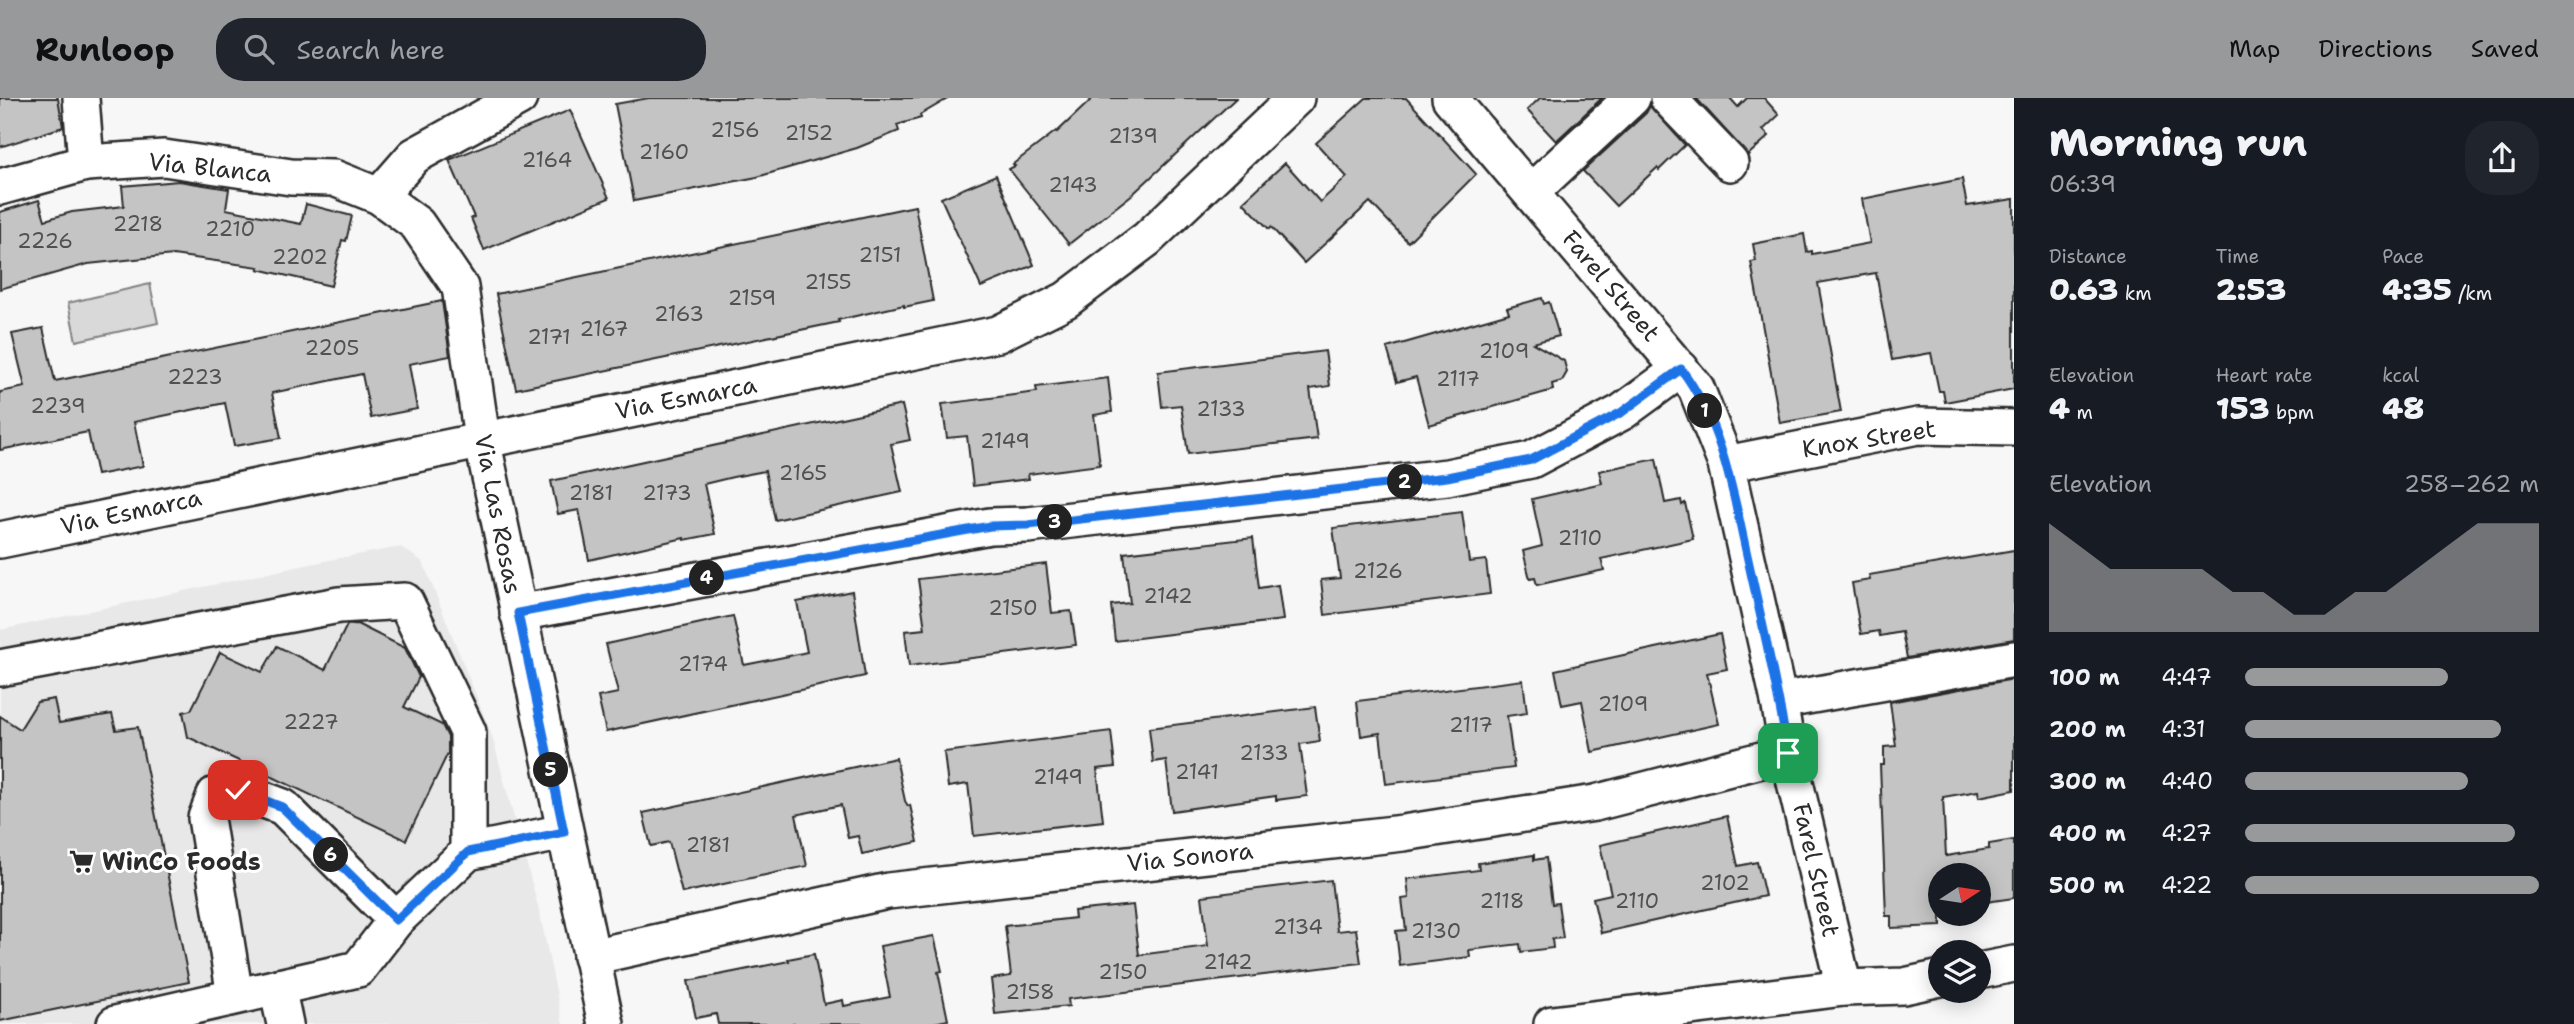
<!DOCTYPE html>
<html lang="en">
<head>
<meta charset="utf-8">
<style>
	:root { --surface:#171b24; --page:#20242c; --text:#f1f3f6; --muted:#9ea1a6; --accent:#98999b }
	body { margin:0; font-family:"Shantell Sans",sans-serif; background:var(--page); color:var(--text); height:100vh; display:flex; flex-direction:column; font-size:26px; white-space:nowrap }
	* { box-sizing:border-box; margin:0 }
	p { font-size:23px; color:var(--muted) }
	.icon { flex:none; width:38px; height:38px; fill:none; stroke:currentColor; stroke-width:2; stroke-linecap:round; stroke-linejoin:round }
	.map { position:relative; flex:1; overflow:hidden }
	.panel { display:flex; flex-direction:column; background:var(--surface); width:560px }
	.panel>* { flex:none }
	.needle { width:46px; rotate:78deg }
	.fabs { position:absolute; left:1928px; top:765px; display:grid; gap:14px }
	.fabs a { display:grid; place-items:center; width:63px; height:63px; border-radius:50%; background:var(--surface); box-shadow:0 4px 18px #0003; font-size:35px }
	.pin { position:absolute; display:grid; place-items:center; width:60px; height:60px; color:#fff; margin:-30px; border-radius:14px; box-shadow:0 4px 10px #0006 }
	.km { position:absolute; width:35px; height:35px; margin:-18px; border-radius:50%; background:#222; color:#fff; font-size:19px; line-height:35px; text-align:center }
	.round { display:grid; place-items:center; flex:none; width:74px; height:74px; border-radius:28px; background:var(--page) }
	.overview { display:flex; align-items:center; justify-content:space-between; height:119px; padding:0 35px }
	h1 { font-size:38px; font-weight:800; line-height:52px }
	.figures { display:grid; grid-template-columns:repeat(3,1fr); gap:10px; height:119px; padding:7px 35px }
	.figures div { display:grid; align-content:center }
	.figures b { font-size:30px; font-weight:800 }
	.figures small { font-size:19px; font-weight:400 }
	.figures p { font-size:19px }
	.chart { height:196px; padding:14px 35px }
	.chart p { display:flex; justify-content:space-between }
	.chart svg { width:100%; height:126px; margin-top:7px; fill:var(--accent); opacity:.7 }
	ul { padding:0 35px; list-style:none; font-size:23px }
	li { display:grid; grid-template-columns:112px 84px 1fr; align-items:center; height:52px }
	li i { height:18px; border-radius:9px; background:var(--accent) }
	header { display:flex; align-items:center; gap:42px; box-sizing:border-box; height:98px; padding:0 35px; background:var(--accent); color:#111 }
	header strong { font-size:33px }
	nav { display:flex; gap:38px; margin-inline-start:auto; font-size:24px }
	.search { width:490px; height:63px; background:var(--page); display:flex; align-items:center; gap:18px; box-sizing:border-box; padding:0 24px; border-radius:28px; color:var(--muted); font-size:26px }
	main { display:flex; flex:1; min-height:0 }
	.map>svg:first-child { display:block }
	.built { fill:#e8e8e8 }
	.green { fill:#d9d9d9; stroke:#828282; stroke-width:2 }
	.building { fill:#c4c4c4; stroke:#2b2b2b; stroke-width:2 }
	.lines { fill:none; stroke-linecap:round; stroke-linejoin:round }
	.minor-casing { stroke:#2b2b2b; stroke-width:40 }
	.minor { stroke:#fff; stroke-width:35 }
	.route-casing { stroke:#fff; stroke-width:14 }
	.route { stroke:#1a73e8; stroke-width:9 }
	.labels { text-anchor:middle; stroke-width:6; stroke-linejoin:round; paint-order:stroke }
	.number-label { font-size:21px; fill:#515151 }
	.street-label { font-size:24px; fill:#2b2b2b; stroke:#fff }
	.poi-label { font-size:24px; font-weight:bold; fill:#2b2b2b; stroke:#fff; text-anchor:start }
</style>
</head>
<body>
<header>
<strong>Runloop</strong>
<div class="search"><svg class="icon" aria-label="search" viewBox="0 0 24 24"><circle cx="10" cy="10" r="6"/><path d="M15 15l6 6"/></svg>Search here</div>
<nav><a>Map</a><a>Directions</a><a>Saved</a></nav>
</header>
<main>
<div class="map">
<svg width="2014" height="926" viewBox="0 0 2014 926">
	<rect width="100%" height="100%" fill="#f7f7f7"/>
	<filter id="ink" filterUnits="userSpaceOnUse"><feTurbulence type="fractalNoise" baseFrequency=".0143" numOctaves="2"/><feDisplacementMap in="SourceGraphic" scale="14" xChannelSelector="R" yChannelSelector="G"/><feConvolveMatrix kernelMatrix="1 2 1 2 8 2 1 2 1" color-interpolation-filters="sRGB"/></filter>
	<g filter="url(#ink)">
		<path class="built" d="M401,449L423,464L492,638L539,812L563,926H0V532L339,460Z"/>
		<path class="green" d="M150,186L158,225L76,243L68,205Z"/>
		<g class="building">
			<path d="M0,0H58L63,29L0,49Z"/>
			<path d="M649,0H949L920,17L921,20L897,27L899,33L857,50L757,79L634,103L615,6Z"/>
			<path d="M1093,0H1236L1134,95L1069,146L1009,71L1015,68L1013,66L1056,33L1057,34Z"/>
			<path d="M1366,0H1406L1476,76L1408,144L1370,104L1304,165L1271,129L1269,131L1243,104L1285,65L1320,104L1347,79L1316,45Z"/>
			<path d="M1540,0H1602L1556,43L1527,12Z"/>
			<path d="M1696,0H1730L1738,9L1747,0H1764L1779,17L1763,32L1769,38L1748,57Z"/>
			<path d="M1650,8L1685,47L1659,72L1657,70L1616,108L1583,73L1646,15Z"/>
			<path d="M570,12L609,100L484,152L471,120L474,119L449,62Z"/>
			<path d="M996,77L1034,167L981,189L941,100Z"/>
			<path d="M1962,81L1967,108L2014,101V291L1945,304L1943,293H1939L1931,255L1892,262L1876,175L1818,185L1841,314L1780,325L1751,164L1756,163L1753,146L1804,136L1807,154L1812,153V156L1870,145L1862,101Z"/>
			<path d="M179,83L229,91L226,111L301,126L306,106L352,118L346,143L342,142L331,188L258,171L259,169L173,157L88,166L0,191V114L39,102L45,122L72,114L124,108L122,88Z"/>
			<path d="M915,108L933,203L904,209V207L838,222L839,224L516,291L496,196Z"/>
			<path d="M1542,200L1544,206L1549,204L1559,238L1533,245L1564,263L1567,274L1562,283L1552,286L1553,292L1429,327L1416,279L1397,284L1387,250L1509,215L1507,210Z"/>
			<path d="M442,203L450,258L409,266L417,311L371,320L362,276L272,295L281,340L234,348L225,305L134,324L143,368L97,377L88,334L0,352V294L25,289L12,236L43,230L55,283Z"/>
			<path d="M1325,253L1330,288L1310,291L1317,341L1188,356L1181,307L1162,309L1158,274Z"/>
			<path d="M1108,280L1112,314L1094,317L1100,367L1028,376L1029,381L973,388L967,338L947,340L942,306L1037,294L1036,289Z"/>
			<path d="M902,307L910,342L891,346L902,394L775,422L765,373L733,379L704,386L715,436L684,442V440L589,462L579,412L558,416L551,383Z"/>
			<path d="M1656,361L1665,405L1681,402L1682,407L1685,405L1693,441L1601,461L1604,472L1537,487L1535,480L1530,481L1523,453L1542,448L1532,401L1602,385L1599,373Z"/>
			<path d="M1462,414L1469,464L1486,462L1490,496L1325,517L1321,482L1340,480L1333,430Z"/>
			<path d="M1253,440L1259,490L1278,487L1283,522L1115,543L1111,507L1130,505L1124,455Z"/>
			<path d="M2014,452V541L1907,560L1902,534L1880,538L1879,533L1861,536L1852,485L1870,482L1869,477Z"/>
			<path d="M1046,466L1052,515L1071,513L1076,547L909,568L905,533L925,531L918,481Z"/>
			<path d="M852,493L865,578L606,634L598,599L618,595L606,546L733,518L744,567L789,558L807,554L797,504Z"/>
			<path d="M357,526L405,550L419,579L404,609L442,627L448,639V655L406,742L188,639L183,614L191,612L220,554L262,574L277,548L325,572L347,527Z"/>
			<path d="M1720,536L1727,571L1707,575L1719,626L1592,654L1582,603L1562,607L1555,572Z"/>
			<path d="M2014,581V692L1979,699L1978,693L1943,699L1946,758L1989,751V746L2014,742V800L1979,805V777H1941V828L1891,830V818H1886L1880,667H1884V649L1896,648L1890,604Z"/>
			<path d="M1523,582L1527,615L1507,618L1514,670L1386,686L1380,635L1361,638L1357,603Z"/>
			<path d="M54,601L59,625L112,616L116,632L138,629L189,884L0,923V618L20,631L37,604Z"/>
			<path d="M1315,609L1320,643L1300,646L1307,698L1276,702V698L1172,713L1166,662L1153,664L1149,630Z"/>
			<path d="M1111,633L1115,669L1097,671L1103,723L974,738L968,686L948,689L944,654Z"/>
			<path d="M896,660L905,703L908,708L910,707L918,744L862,756L858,738L848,740L841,707L796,717L807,768L682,795L669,744L651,748L643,715Z"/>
			<path d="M1727,718L1738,768L1757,764L1765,798L1601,835L1593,800L1611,796L1600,747Z"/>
			<path d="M1534,757V762L1546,760L1552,806L1558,805L1563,840L1552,841L1553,850L1521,854L1520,846L1469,852L1470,859L1400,868L1396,833L1406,832L1402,801L1409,800L1407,781L1479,772L1478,765Z"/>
			<path d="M1331,782L1337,833L1356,831L1361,865L1068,901L1069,908L995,916L991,881L1011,878L1005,828L1075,820L1074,813L1133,807L1139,857L1208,848L1202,798Z"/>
			<path d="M934,838L942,873L938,874L948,922L929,926H718L716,916L696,920L688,883L789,863L788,861L814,856L824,906L843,902L844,908L890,899L880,848Z"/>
		</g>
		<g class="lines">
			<defs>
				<g id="minor">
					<path d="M81,0L86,65"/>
					<path d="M1450,0L1696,290L1726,366L1779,603L1788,655L1844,890"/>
					<path d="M1668,0L1730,65"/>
					<path d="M0,89L86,65L164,60L291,79L334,80L379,98L417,126L460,189L482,341L606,926"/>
					<path d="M1531,94L1632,0"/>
					<path d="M379,98L414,58L519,0"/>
					<path d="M1726,366L1918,328L2014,330"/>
					<path d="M0,442L998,236L1066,202L1147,141L1296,0"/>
					<path d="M518,515L990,428L1028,427L1447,379L1531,362L1622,314L1681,271"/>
					<path d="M0,570L339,507L405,503L468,634V754"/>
					<path d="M1779,603L2014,561"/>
					<path d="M591,859L888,793L1403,735L1595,705L1788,655"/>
					<path d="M1979,873L2014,866"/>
					<path d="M277,889L285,926"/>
					<path d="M235,898L206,720L215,697L238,692L283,709L396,822L468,754L564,734"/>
					<path d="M115,926L358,871L396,822"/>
					<path d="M1552,926L1844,890L1904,888L1941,880"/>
				</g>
			</defs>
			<use href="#minor" class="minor-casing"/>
			<use href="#minor" class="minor"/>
		</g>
	</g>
	<g class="lines" filter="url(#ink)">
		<defs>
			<path id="route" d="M238,692L282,709L396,822L468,754L564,734L518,515L990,428L1028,427L1447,379L1531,362L1622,314L1681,271C1723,326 1734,400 1749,466C1763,529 1778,591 1788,655"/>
		</defs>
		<use href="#route" class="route-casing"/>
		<use href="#route" class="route"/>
	</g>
	<defs>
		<symbol id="supermarket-bare" viewBox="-9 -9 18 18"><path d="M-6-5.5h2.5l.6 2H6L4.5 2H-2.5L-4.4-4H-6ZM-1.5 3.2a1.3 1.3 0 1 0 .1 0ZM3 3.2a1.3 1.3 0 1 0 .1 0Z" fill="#2b2b2b" stroke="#fff" stroke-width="2.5" paint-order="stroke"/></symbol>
	</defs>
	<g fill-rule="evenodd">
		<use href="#supermarket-bare" x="64" y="746" width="35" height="35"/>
	</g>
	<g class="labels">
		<g class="number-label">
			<text x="735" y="39">2156</text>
			<text x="809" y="42">2152</text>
			<text x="1133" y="45">2139</text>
			<text x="664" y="61">2160</text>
			<text x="547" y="69">2164</text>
			<text x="1073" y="94">2143</text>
			<text x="138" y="133">2218</text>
			<text x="230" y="138">2210</text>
			<text x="45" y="150">2226</text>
			<text x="880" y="164">2151</text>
			<text x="300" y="166">2202</text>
			<text x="828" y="191">2155</text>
			<text x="752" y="207">2159</text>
			<text x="679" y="223">2163</text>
			<text x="604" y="238">2167</text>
			<text x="549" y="246">2171</text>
			<text x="332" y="257">2205</text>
			<text x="1504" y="260">2109</text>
			<text x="195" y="286">2223</text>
			<text x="1458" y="288">2117</text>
			<text x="58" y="315">2239</text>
			<text x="1221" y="318">2133</text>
			<text x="1005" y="350">2149</text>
			<text x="803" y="382">2165</text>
			<text x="591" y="402">2181</text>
			<text x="667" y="402">2173</text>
			<text x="1580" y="447">2110</text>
			<text x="1378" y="480">2126</text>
			<text x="1168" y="505">2142</text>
			<text x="1013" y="517">2150</text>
			<text x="703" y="573">2174</text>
			<text x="1623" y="613">2109</text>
			<text x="311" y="631">2227</text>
			<text x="1471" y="634">2117</text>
			<text x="1264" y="662">2133</text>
			<text x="1197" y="681">2141</text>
			<text x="1058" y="686">2149</text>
			<text x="708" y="754">2181</text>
			<text x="1725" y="792">2102</text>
			<text x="1502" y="810">2118</text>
			<text x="1637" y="810">2110</text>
			<text x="1298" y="836">2134</text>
			<text x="1436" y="840">2130</text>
			<text x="1228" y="871">2142</text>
			<text x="1123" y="881">2150</text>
			<text x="1030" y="901">2158</text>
		</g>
		<g class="street-label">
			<text transform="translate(210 70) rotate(6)" y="8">Via Blanca</text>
			<text transform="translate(1611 188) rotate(50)" y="8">Farel Street</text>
			<text transform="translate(686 300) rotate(-11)" y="8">Via Esmarca</text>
			<text transform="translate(1869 341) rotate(-9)" y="8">Knox Street</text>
			<text transform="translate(131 414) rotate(-12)" y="8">Via Esmarca</text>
			<text transform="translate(498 416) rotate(79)" y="8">Via Las Rosas</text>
			<text transform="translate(1190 759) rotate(-6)" y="8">Via Sonora</text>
			<text transform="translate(1816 772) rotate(77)" y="8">Farel Street</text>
		</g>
		<g class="poi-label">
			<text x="102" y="772">WinCo Foods</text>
		</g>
	</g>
</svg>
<div class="fabs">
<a><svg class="needle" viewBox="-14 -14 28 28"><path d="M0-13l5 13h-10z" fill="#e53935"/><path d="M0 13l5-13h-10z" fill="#9ea1a6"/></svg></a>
<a><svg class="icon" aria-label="layers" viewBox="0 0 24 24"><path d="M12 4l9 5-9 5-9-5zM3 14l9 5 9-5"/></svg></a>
</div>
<div class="pin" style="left:1788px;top:655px;background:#1e9e55"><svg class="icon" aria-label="arrive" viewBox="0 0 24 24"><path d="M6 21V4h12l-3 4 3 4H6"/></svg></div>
<div class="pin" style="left:238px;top:692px;background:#d93025"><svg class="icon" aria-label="check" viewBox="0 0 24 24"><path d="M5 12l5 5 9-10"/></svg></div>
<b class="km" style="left:1705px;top:313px">1</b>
<b class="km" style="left:1405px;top:384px">2</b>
<b class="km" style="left:1055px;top:424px">3</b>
<b class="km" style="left:707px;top:480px">4</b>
<b class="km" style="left:551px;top:672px">5</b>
<b class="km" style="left:331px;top:757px">6</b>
</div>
<section class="panel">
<div class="overview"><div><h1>Morning run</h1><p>06:39</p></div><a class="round"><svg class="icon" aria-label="share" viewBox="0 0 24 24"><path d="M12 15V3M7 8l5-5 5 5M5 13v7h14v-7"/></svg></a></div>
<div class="figures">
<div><p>Distance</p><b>0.63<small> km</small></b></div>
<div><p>Time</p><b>2:53</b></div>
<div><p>Pace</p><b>4:35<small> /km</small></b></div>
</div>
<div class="figures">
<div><p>Elevation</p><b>4<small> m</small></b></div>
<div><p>Heart rate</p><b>153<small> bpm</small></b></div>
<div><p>kcal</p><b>48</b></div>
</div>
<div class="chart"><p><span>Elevation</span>258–262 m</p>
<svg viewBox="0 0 160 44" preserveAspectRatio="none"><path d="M0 44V6L10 14L20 22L30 22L40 22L50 22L60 30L70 30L80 38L90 38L100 30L110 30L120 22L130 14L140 6L150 6L160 6V44z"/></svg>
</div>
<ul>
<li><b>100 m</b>4:47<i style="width:69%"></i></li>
<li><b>200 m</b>4:31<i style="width:87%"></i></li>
<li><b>300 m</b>4:40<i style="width:76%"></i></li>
<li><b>400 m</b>4:27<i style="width:92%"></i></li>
<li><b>500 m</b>4:22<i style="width:100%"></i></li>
</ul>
</section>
</main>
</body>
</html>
